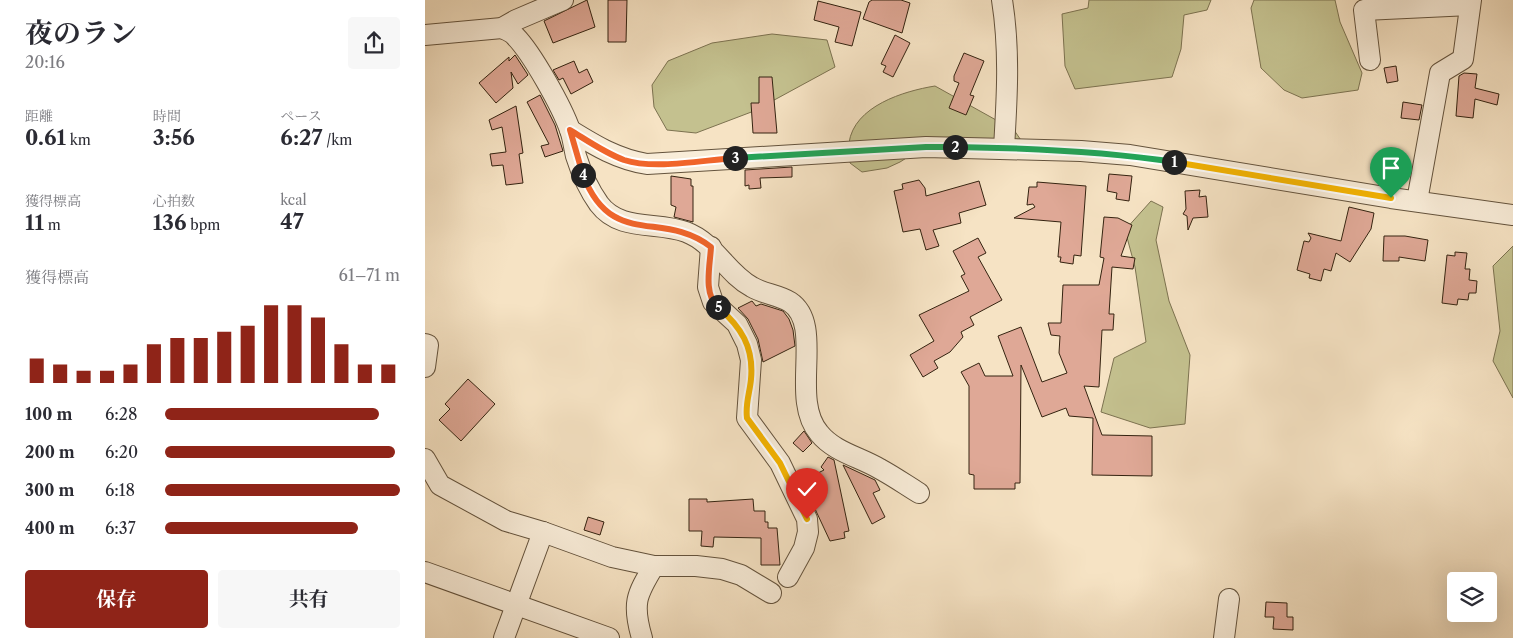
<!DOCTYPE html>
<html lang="ja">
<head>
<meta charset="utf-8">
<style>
	:root { --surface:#fff; --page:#f7f7f7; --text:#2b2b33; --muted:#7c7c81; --accent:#8f2418 }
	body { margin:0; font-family:"Libre Caslon Text","Noto Serif JP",serif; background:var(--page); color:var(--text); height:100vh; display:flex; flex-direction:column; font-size:19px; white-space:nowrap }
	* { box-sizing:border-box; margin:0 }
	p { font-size:16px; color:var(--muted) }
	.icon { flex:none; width:28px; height:28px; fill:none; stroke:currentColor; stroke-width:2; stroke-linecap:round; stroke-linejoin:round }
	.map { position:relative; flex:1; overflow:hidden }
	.drawer { display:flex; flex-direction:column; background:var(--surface); width:425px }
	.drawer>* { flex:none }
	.buttons { position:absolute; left:1022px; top:572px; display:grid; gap:10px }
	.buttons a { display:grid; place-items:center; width:50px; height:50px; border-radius:5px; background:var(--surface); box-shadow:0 5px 20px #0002; font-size:25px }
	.pin { position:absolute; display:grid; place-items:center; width:42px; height:42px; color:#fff; margin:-51px -21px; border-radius:50% 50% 50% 0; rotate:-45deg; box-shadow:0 0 5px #0007 }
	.pin .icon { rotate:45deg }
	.km { position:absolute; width:25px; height:25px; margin:-12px; border-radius:50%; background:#222; color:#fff; font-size:14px; line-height:25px; text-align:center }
	.round { display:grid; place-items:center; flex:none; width:52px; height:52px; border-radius:5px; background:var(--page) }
	.headline { display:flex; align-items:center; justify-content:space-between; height:85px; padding:0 25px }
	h1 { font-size:28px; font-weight:700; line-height:38px }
	.metrics { display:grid; grid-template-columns:repeat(3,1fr); gap:8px; height:85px; padding:5px 25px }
	.metrics div { display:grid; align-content:center }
	.metrics b { font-size:21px; font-weight:700 }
	.metrics small { font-size:14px; font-weight:400 }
	.metrics p { font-size:14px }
	.chart { height:140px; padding:10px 25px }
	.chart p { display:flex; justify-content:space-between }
	.chart svg { width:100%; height:90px; margin-top:5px; stroke:var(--accent); stroke-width:6 }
	.cta { display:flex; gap:10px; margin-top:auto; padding:10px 25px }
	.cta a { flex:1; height:58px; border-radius:5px; background:var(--accent); color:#fff; font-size:20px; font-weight:700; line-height:58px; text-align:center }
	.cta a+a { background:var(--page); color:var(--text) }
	ul { padding:0 25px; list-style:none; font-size:16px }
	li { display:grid; grid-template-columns:80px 60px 1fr; align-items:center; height:38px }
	li i { height:12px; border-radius:6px; background:var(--accent) }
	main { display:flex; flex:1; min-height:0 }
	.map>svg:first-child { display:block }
	.green { fill:#c4c18f; stroke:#7c7250 }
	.building { fill:#dfa896; stroke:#342310 }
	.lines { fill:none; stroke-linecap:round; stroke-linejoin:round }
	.minor-casing { stroke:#64533d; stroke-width:22 }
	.minor { stroke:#f9edd9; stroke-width:20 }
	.split-1-casing { stroke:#fff; stroke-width:10 }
	.split-2-casing { stroke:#fff; stroke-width:10 }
	.split-3-casing { stroke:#fff; stroke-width:10 }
	.split-4-casing { stroke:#fff; stroke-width:10 }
	.split-5-casing { stroke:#fff; stroke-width:10 }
	.split-6-casing { stroke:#fff; stroke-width:10 }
	.split-1 { stroke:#f5b400; stroke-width:6 }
	.split-2 { stroke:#22a559; stroke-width:6 }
	.split-3 { stroke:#22a559; stroke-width:6 }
	.split-4 { stroke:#f0652b; stroke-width:6 }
	.split-5 { stroke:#f0652b; stroke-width:6 }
	.split-6 { stroke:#f5b400; stroke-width:6 }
</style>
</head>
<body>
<main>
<section class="drawer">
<div class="headline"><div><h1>夜のラン</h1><p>20:16</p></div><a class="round"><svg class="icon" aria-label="share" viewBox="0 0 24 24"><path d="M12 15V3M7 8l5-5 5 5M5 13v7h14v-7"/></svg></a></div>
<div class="metrics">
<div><p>距離</p><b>0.61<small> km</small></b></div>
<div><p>時間</p><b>3:56</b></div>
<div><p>ペース</p><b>6:27<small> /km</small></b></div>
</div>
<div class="metrics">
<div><p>獲得標高</p><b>11<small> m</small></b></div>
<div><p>心拍数</p><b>136<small> bpm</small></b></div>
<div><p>kcal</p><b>47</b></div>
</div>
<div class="chart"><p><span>獲得標高</span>61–71 m</p>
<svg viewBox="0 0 160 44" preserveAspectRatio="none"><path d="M5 44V32M15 44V35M25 44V38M35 44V38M45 44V35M55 44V25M65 44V22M75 44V22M85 44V19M95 44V16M105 44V6M115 44V6M125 44V12M135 44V25M145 44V35M155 44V35"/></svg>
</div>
<ul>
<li><b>100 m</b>6:28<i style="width:91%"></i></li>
<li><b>200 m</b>6:20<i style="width:98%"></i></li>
<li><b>300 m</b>6:18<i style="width:100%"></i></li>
<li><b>400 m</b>6:37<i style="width:82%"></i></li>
</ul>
<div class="cta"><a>保存</a><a>共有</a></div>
</section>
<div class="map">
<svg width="1088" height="638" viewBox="0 0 1088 638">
	<rect width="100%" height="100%" fill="#f6e3c4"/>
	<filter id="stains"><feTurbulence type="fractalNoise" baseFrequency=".004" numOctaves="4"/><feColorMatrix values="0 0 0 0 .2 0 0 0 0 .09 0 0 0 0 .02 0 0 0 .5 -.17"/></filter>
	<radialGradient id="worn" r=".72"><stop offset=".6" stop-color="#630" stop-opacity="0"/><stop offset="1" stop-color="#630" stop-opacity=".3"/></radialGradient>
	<g class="green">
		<path d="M664,0H786L782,10L759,15L756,49L747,77L650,89L640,66L637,14L663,8Z"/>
		<path d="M829,0H910L915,22L937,73L933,90L877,98L859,90L836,68L826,8Z"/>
		<path d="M347,34L402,40L410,67L329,111L271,133L242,130L229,107L227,85L243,61L287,43Z"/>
		<path d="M510,86L589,130L602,149L513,138L475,162L462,168L437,172L425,163C425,157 423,149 424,143C429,106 479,91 510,86Z"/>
		<path d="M726,201L738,207L731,240L744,301L765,355L760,424L725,428L676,412L689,358L721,342L710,267L700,230Z"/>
		<path d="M1088,246V398L1068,361L1075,331L1068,266Z"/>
	</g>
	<g class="building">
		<path d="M162,0L170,27L128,43L119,21Z"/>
		<path d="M183,0H202L201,42H183Z"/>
		<path d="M447,0H476L485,3L477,33L438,19L444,2Z"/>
		<path d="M393,1L436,12L427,46L410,42L414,27L389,20Z"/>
		<path d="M470,35L485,43L468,77L458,72L461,66L456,64Z"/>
		<path d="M539,53L559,61L545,95L549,96L541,115L524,108L534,83L529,81V76Z"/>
		<path d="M90,55L103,75L93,84L86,72L88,88L71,103L54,83L84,57V61Z"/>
		<path d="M149,61L154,73L162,69L168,82L146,94L138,78L134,80L128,70Z"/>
		<path d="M971,66L973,81L962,83L959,68Z"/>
		<path d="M1039,73L1052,74L1050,88L1074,94L1072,105L1050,99L1048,118L1031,116L1034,76Z"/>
		<path d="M334,77H347L352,133H328L326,103H334Z"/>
		<path d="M115,95L130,125L138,151L120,157L116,146L124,144L102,102Z"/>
		<path d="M978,102L997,105L994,120L976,118Z"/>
		<path d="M91,106L98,153L94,154L98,183L81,185L78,165L67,166L65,154L81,152L77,127L67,130L64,120Z"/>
		<path d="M367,167V177L335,178L336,188L324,189V185L320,186V170Z"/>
		<path d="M684,174L707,176L704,201L691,199L692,193L682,191Z"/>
		<path d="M246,176L266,179V186H268V222L249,217L251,207L246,205Z"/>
		<path d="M494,180L500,188L501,196L554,181L561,205L534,213L536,223L508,230L514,246L501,250L495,229L478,232L469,191L478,189L477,184Z"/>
		<path d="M612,182L661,186L656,256L649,255L648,264L635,262L636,257H633L636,222L589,218L610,207L608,204L602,205L604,187H612Z"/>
		<path d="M775,190L774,197L781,196L783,217L768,218L763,230L762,216L758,214L761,209L760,191Z"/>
		<path d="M924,207L949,213L946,229L925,262L911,253L906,271L899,269L896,281L884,278L885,274L872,270L879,241L884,242L886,238L883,233L916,241Z"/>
		<path d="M679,217L693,218L707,225L696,256L710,258L708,269L687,267L684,314H689L688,330H677L674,387L659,386L677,435L727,436V476L667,475L668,418L644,416L641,408L617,417L596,365L595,483H590V489H549V475L544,474V386L536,372L554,363L560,376H588L573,336L596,327L617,382L642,373L634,353L635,336L626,335L623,323H636L638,285H674L679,258L675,257Z"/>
		<path d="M959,236H980L1003,240L1000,261L974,257V261H958Z"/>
		<path d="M553,238L561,253L553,257L577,300L545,317L549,325L536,332L538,337L525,352L509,361L513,368L498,377L485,355L509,341L494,315L544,291L536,276L540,274L528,251Z"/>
		<path d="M1030,252L1042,253L1040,269H1045L1044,280L1052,281L1051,293H1044L1043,300L1033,299L1032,305L1017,303L1022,255L1030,256Z"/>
		<path d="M327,301L331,306L336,304L358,311L364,319L368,330L370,346L338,362L333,339L323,319L313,308Z"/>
		<path d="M43,379L70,404L36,441L14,420L25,409L20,404Z"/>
		<path d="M379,431L387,443L378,452L368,443Z"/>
		<path d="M403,457L409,460L424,531L419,532L420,538L405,541L377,481L399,470L396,467Z"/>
		<path d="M418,465L450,480L455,490L448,493L460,517L447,524Z"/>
		<path d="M264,499H282V502L328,499L329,511H340V522H343V528H352L355,565H336V538L289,537L288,547L276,546L277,531H264Z"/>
		<path d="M163,517L179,522L175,535L159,530Z"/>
		<path d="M841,602L862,603V617H868V630L848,629L849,617H840Z"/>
	</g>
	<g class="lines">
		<defs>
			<g id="minor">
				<path d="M577,0C585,50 582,98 579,148"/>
				<path d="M77,28C81,30 87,32 90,36C107,53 137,107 145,130C148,138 149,148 151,156C156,172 164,190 174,204C195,232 232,221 261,232C290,243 301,273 327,287C339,294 354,295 365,302C400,325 364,398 394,433C409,452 435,457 455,469C468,476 481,485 494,493"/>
				<path d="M0,35L77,28L91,20L138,0"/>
				<path d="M945,60L939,10L1045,5"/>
				<path d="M145,130C171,146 192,159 222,164L501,147L656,151L705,155L966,198L1088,215"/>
				<path d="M992,201L1015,73L1038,59L1046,0"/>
				<path d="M286,247L283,287L288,302L312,324L322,344L326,360L322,418L355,463L382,519L383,532L379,548L363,577"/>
				<path d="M0,344L3,345L0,367"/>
				<path d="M0,459L15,485L81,521L118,532L187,557L229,566H271L297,569L316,575L346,593"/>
				<path d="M0,572L184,638"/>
				<path d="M79,638L118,532"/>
				<path d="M217,638C207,604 211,595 229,566"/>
				<path d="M799,638L804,599"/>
			</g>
		</defs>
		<use href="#minor" class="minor-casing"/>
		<use href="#minor" class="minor"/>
	</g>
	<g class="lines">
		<defs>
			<path id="split-1" d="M749,162L966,198"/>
			<path id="split-2" d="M530,147C603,148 676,151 749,162"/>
			<path id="split-3" d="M310,158L501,147H530"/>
			<path id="split-4" d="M158,175L145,130C163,141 180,153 199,160C230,170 278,160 310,158"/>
			<path id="split-5" d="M158,175C187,250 237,209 286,247C285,266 278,294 293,307"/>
			<path id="split-6" d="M293,307C316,327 329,347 326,379C325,392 320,404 322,418L355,463L382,519"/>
		</defs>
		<use href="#split-1" class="split-1-casing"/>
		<use href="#split-2" class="split-2-casing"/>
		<use href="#split-3" class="split-3-casing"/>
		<use href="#split-4" class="split-4-casing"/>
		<use href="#split-5" class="split-5-casing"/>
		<use href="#split-6" class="split-6-casing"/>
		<use href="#split-1" class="split-1"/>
		<use href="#split-2" class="split-2"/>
		<use href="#split-3" class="split-3"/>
		<use href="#split-4" class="split-4"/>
		<use href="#split-5" class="split-5"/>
		<use href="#split-6" class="split-6"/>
	</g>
	<rect width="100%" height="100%" filter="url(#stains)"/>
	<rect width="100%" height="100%" fill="url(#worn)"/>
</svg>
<div class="buttons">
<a><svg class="icon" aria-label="layers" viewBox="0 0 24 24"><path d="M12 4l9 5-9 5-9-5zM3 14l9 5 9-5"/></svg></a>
</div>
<div class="pin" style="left:966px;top:198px;background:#1e9e55"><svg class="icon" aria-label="arrive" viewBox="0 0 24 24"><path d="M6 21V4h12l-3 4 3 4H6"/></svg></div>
<div class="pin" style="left:382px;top:519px;background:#d93025"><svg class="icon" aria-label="check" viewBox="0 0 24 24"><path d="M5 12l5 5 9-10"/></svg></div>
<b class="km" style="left:749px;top:162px">1</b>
<b class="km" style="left:530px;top:147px">2</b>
<b class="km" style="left:310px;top:158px">3</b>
<b class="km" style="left:158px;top:175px">4</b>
<b class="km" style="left:293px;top:307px">5</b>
</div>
</main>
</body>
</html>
